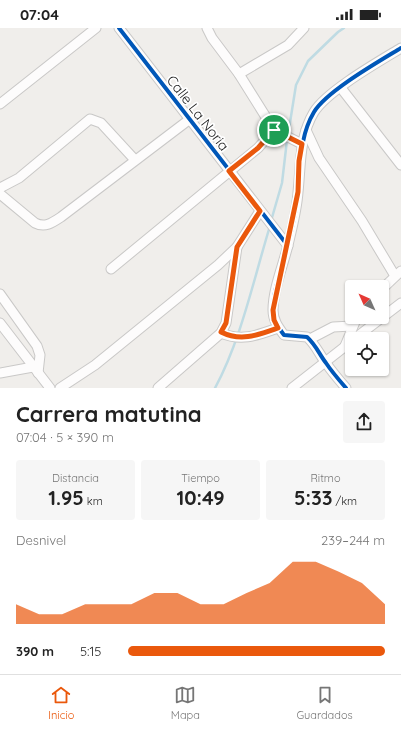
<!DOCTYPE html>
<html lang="es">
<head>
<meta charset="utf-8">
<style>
	:root { --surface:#fff; --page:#f6f6f6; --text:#222; --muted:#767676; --line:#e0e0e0; --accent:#ea580c }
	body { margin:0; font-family:Quicksand,sans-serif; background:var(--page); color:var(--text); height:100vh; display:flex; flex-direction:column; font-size:15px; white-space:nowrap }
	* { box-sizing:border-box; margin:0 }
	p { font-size:13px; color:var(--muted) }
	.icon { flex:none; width:22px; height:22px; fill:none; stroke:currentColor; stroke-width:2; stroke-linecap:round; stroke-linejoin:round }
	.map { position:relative; height:360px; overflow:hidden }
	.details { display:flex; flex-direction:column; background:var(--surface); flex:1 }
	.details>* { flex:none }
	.needle { width:26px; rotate:315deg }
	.fabs { position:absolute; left:345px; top:252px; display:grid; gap:8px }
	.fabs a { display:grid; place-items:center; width:44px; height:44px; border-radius:4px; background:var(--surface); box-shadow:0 1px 3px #0004; font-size:20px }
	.pin { position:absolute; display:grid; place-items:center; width:34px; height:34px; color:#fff; margin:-17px; border:2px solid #fff; border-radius:50%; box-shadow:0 1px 4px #0007 }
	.round { display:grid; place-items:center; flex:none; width:42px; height:42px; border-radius:4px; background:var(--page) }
	.overview { display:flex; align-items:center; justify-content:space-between; height:68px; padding:0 16px }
	h1 { font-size:22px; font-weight:700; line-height:30px }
	.stats { display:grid; grid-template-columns:repeat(3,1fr); gap:6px; height:68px; padding:4px 16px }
	.stats div { display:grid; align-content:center; border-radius:4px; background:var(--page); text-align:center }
	.stats b { font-size:20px; font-weight:700 }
	.stats small { font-size:11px; font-weight:400 }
	.stats p { font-size:11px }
	.chart { height:112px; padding:8px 16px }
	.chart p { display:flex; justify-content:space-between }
	.chart svg { width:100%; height:72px; margin-top:4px; fill:var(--accent); opacity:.7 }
	ul { padding:0 16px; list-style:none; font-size:13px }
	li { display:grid; grid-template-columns:64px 48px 1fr; align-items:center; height:30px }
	li i { height:10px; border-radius:5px; background:var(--accent) }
	.status { display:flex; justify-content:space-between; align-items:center; height:28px; padding:0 20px; background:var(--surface); direction:ltr }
	.status svg { height:11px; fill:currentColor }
	.menu { display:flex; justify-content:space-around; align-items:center; height:56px; border-top:1px solid var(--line); background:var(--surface); font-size:11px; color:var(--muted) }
	.menu a { display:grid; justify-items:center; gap:2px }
	.menu .active { color:var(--accent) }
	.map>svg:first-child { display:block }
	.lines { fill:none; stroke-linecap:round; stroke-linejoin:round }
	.stream { stroke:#bfdbe3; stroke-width:2.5 }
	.minor-casing { stroke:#c9c8c7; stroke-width:11 }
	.minor { stroke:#fdfcfc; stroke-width:9 }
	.cycleway-casing { stroke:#fff; stroke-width:6 }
	.cycleway { stroke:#0057b8; stroke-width:4 }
	.route-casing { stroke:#fff; stroke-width:8 }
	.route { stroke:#ea580c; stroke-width:5 }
	.labels { text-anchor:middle; stroke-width:3.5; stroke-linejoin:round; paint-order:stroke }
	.street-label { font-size:14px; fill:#222; stroke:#fff }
</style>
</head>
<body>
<div class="status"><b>07:04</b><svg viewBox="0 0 49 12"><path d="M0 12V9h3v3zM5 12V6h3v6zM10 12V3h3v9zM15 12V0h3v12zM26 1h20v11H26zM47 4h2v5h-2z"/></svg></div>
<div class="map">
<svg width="401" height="360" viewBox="0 0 401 360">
	<rect width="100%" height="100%" fill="#f0eeeb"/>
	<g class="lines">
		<g class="stream">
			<path d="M288,107L296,57L308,33L338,4L344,0"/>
			<path d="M271,193L282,155L287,112"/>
			<path d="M215,360C241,312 254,250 270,198"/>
		</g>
		<defs>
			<g id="minor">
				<path d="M119,0L288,218"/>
				<path d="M207,0L212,10L239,46L274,102L302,116"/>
				<path d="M239,46L288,17L304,0"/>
				<path d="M341,60L401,137"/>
				<path d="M0,76L96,0"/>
				<path d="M306,102L319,130L362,193L395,248"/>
				<path d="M0,160L19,150L90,91L101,95L135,132"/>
				<path d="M0,166L35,195C45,200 52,195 61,189L190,91"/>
				<path d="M111,241L258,120L274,102"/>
				<path d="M382,261L401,243"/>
				<path d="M0,266L37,318L40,327L38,345"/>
				<path d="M0,295L50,360"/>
				<path d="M221,305C242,314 258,307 278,300"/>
				<path d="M310,311L333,299L352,298"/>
				<path d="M354,311L401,275"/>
				<path d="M345,318L357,289"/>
				<path d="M0,345L33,339"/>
				<path d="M60,360L95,337L218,237L237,219L260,183"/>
				<path d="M158,360L221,305L226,295L237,219"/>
				<path d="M292,360L352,313"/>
				<path d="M346,360C339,352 332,344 326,335C319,326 316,317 307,309L284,307C278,299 273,292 273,282C273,261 283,238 288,217C292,200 297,181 298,164C301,137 299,109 314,84C327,63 378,34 401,20"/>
			</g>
		</defs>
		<use href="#minor" class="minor-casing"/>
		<use href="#minor" class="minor"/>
		<defs>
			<g id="cycleway">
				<path d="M119,0L288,218"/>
				<path d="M346,360C339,352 332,344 326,335C319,326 316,317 307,309L284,307C278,299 273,292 273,282C273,261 283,238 288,217C292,200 297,181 298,164C301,137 299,109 314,84C327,63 378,34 401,20"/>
			</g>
		</defs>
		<use href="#cycleway" class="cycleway-casing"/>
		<use href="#cycleway" class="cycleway"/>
	</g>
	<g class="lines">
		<defs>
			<path id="route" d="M274,102L302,116L299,133L298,164L273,282L274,292L278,300C258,307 241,314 221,304L226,295L237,219L260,183L229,143L258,120Z"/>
		</defs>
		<use href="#route" class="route-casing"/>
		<use href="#route" class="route"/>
	</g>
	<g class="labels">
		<g class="street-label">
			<text transform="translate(198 85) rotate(52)" y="5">Calle La Noria</text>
		</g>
	</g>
</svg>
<div class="fabs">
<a><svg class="needle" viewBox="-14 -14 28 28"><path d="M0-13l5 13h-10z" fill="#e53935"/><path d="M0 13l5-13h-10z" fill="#767676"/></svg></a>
<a><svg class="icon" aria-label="locate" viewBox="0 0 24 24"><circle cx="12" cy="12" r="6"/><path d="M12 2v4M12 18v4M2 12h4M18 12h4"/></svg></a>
</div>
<div class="pin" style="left:274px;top:102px;background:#1e9e55"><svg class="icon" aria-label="arrive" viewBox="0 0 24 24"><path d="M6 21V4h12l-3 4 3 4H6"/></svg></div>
</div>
<section class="details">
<div class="overview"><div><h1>Carrera matutina</h1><p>07:04 · 5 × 390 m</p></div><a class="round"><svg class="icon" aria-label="share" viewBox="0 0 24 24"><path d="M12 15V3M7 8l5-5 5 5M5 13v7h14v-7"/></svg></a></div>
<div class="stats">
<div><p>Distancia</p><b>1.95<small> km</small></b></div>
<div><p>Tiempo</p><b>10:49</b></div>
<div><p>Ritmo</p><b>5:33<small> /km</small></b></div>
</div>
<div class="chart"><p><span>Desnivel</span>239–244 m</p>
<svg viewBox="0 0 160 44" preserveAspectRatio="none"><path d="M0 44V32L10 38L20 38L30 32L40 32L50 32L60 25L70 25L80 32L90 32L100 25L110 19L120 6L130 6L140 12L150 19L160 32V44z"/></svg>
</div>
<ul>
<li><b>390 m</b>5:15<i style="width:100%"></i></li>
</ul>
</section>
<nav class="menu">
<a class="active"><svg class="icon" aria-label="home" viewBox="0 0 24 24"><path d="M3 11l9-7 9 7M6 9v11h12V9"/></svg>Inicio</a>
<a><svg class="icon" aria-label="map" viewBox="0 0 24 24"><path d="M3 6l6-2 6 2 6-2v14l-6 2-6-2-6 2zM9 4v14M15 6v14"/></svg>Mapa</a>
<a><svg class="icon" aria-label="saved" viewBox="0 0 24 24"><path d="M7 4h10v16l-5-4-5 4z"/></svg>Guardados</a>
</nav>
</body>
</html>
